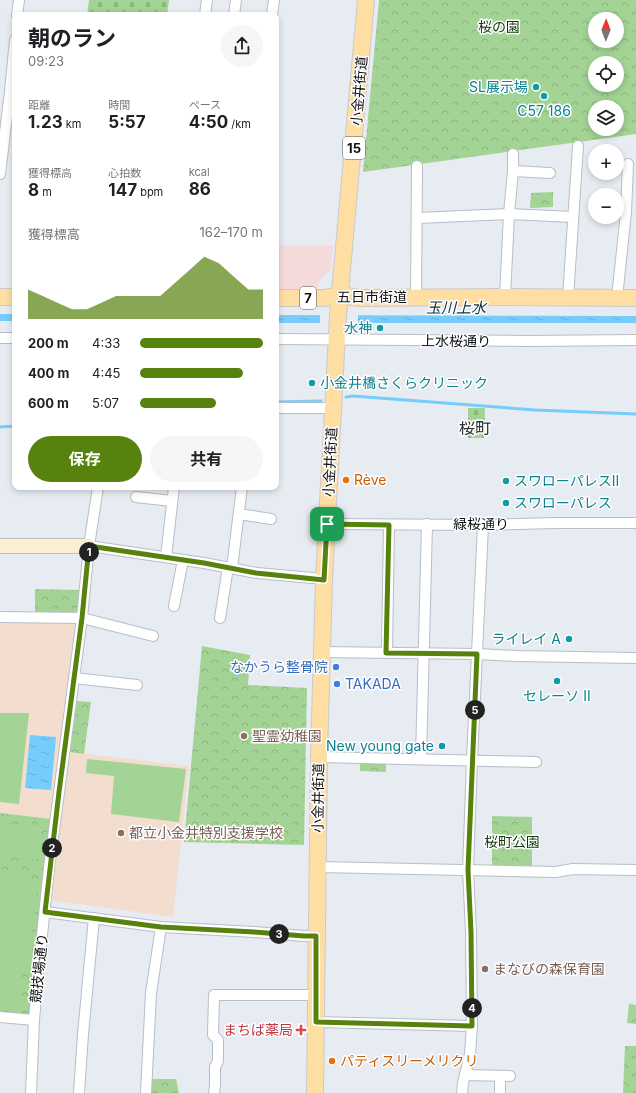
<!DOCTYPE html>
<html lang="ja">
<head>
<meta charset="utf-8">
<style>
	:root { --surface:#fff; --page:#f6f6f6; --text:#202124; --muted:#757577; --accent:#56820d }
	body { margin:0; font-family:Inter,"Noto Sans JP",sans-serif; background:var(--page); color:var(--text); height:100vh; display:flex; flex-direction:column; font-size:15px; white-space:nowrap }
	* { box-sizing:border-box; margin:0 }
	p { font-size:13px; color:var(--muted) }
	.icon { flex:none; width:22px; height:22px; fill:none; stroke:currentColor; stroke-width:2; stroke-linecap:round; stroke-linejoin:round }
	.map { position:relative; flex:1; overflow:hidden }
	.panel { position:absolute; left:12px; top:12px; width:267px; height:478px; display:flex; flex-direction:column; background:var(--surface); border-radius:8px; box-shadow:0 2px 6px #0003 }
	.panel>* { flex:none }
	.needle { width:26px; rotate:1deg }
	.buttons { position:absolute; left:588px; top:12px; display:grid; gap:8px }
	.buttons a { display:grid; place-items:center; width:36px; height:36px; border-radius:50%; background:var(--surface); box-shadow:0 2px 6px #0003; font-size:20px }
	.pin { position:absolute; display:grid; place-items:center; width:34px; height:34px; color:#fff; margin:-17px; border-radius:8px; box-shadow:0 2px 6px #0006 }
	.km { position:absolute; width:20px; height:20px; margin:-10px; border-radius:50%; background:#222; color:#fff; font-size:11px; line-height:20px; text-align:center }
	.round { display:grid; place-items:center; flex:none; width:42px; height:42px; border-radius:21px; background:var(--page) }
	.headline { display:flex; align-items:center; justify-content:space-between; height:68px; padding:0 16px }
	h1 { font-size:22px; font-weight:700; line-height:30px }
	.stats { display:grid; grid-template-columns:repeat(3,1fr); gap:6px; height:68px; padding:4px 16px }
	.stats div { display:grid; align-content:center }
	.stats b { font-size:17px; font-weight:700 }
	.stats small { font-size:11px; font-weight:400 }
	.stats p { font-size:11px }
	.chart { height:112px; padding:8px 16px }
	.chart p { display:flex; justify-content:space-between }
	.chart svg { width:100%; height:72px; margin-top:4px; fill:var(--accent); opacity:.7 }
	.action { display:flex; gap:8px; margin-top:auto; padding:8px 16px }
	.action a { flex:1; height:46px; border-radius:24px; background:var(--accent); color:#fff; font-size:16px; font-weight:700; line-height:46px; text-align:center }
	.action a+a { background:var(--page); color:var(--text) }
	ul { padding:0 16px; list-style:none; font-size:13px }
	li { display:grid; grid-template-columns:64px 48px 1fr; align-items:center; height:30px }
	li i { height:10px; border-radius:5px; background:var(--accent) }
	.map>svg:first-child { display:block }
	.commercial { fill:#f5dada }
	.education { fill:#f2ddcf }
	.forest { fill:url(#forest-crowns); fill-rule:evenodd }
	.cemetery { fill:url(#cemetery-stones) }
	.garden { fill:#a3d395 }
	.water { fill:url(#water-ripples) }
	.pier { fill:#e6ecf2 }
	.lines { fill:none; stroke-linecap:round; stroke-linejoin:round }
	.stream { stroke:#76ccfc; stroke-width:3 }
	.street-casing { stroke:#b8bec4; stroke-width:12 }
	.secondary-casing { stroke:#b8bec4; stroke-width:16 }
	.primary-casing { stroke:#cacacb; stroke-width:18 }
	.street { stroke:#fff; stroke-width:10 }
	.secondary { stroke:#feeed1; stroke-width:14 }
	.primary { stroke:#fedea3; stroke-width:16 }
	.route-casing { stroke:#fff; stroke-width:8 }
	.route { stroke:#56820d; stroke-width:5 }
	.culture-dot { fill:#0f9aa8; stroke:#fff; stroke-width:1.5 }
	.food-dot { fill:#e8710a; stroke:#fff; stroke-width:1.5 }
	.shop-dot { fill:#3f7fe0; stroke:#fff; stroke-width:1.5 }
	.education-dot { fill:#8d6e63; stroke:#fff; stroke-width:1.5 }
	.health-dot { fill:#e0444e; stroke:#fff; stroke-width:1.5 }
	.labels { text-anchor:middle; stroke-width:3; stroke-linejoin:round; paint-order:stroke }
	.shield { fill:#fff; stroke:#565758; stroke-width:1 }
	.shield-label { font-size:13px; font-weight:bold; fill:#0d0f11 }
	.park-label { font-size:14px; fill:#15380a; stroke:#fff }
	.culture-label { font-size:14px; fill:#0d838f; stroke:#fff; text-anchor:end }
	.street-label { font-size:14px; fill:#0d0f11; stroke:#fff }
	.food-label { font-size:14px; fill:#c56008; stroke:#fff; text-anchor:start }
	.shop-label { font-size:14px; fill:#366cbe; stroke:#fff; text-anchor:end }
	.education-label { font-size:14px; fill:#785e54; stroke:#fff; text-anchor:start }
	.health-label { font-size:14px; fill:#be3a42; stroke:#fff; text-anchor:end }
	.water-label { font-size:15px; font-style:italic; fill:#083043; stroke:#fff }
	.quarter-label { font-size:16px; fill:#292e32; stroke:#fff }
</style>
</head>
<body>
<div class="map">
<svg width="636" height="1093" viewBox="0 0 636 1093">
	<defs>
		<pattern id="forest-crowns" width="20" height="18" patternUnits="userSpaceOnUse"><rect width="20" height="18" fill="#a3d395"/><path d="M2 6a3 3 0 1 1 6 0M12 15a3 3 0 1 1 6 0" fill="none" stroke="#8bb47f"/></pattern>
		<pattern id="cemetery-stones" width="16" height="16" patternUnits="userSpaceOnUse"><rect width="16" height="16" fill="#a3d395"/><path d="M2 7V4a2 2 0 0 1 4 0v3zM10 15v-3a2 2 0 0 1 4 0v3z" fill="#8bb47f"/></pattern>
		<pattern id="water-ripples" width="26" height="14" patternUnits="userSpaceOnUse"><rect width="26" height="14" fill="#76ccfc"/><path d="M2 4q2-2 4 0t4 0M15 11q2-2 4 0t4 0" fill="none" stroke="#65aed7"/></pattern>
	</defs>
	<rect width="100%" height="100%" fill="#e6ecf2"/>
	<path class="commercial" d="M279,245L333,246L331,269L318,282V292L276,293V259H278Z"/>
	<g class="education">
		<path d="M0,622L75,623L51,819L0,814Z"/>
		<path d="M70,752L189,766L173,917L50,900Z"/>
	</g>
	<g class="forest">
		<path d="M379,0H636V134L363,172ZM595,19H617V41H595ZM595,63H617V85H595ZM595,107H617V129H595Z"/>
		<path d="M553,192V207L530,208L531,193Z"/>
		<path d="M35,589L79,590L78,610L74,613H35Z"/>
		<path d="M202,646L250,655L248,685L307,688L304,845L184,842Z"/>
		<path d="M77,701L91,702L84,754L70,752Z"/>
		<path d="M360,763H386V772L360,771Z"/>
		<path d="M0,813L51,819L31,1015L0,1012Z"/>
		<path d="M492,816L532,817V868L492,867Z"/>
		<path d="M629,1004L636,1005V1024L627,1023Z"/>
		<path d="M625,1046H636V1093H623Z"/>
		<path d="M152,1079H176L179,1093H151Z"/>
	</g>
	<g class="cemetery">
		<path d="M89,0H169L167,15H87Z"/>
		<path d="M468,408H485L484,438H468Z"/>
	</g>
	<g class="garden">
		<path d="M0,713H29L19,804L0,802Z"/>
		<path d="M87,759L186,769L179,822L111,814L114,776L86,773Z"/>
		<path d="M0,823L41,827L37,860L0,856Z"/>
		<path d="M0,869L23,873L37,889L29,964L22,965L18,1009L0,1006Z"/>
	</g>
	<g class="water">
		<rect x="0" y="314" width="15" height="7"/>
		<path d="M276,315L636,316V323H276Z"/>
		<path d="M30,735L56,737L51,790L25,788Z"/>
	</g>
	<rect class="pier" x="320" y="314" width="38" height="11"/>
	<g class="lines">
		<g class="stream">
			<path d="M346,397L353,396L535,410L636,414"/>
			<path d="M276,402L321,401"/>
			<path d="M0,427L15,426"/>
		</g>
		<defs>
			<g id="street">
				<path d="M17,15L19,0"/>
				<path d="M205,15L207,0"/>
				<path d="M234,15L236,0"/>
				<path d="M272,15L274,0"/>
				<path d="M513,171L550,173"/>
				<path d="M0,174L10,91L15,40"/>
				<path d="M417,218L509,214L573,217"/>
				<path d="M416,297L417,166"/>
				<path d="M505,297L509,214L513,171V154"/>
				<path d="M568,298L578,146"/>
				<path d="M617,298L626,212L628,164"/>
				<path d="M0,338H15"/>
				<path d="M276,339L526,341L636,340"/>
				<path d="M276,408H333"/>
				<path d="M136,497L172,501"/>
				<path d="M239,514L271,519"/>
				<path d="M327,524L483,525L555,523H636"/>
				<path d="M89,546L204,563L257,573L324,579"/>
				<path d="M166,557L174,487"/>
				<path d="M232,568L242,487"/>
				<path d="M174,606L183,560"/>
				<path d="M0,617L82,618L153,636"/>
				<path d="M220,618L228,567"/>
				<path d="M322,652L477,654L517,656L636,658"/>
				<path d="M387,653L389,525"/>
				<path d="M74,678L137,685"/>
				<path d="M319,757L536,762"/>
				<path d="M421,759L427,524"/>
				<path d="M318,867L556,872L573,869L636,870"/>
				<path d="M45,912L161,927L254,932L304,936H316"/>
				<path d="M0,1017L34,1020"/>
				<path d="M316,1022L472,1026"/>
				<path d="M465,1075L510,1076"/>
				<path d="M31,1093L34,1020L39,964L49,868L82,618L89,546L98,487"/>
				<path d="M79,1093L83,1034L94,918"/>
				<path d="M146,1093L151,993L161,927"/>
				<path d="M214,1093L215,1085V1067L218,1061V1040L213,1035L214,995H316"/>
				<path d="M462,1093L463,1083L470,1054L472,1026L471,932L468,870L472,760L483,525"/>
				<path d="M500,1093V1076"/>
			</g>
			<path id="secondary" d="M0,546H89"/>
			<g id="primary">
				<path d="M0,297H15"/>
				<path d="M276,298H324L340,295L359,298L505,297L636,298"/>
				<path d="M315,1093L319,757L324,579L338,315L366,0"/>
			</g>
		</defs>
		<use href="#street" class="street-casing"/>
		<use href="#secondary" class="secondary-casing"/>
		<use href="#primary" class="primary-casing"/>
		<use href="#street" class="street"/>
		<use href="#secondary" class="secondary"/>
		<use href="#primary" class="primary"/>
	</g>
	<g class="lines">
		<defs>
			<path id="route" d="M327,524L389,525L386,653L477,654L468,870L471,932L472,1026L316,1022V936H304L254,932L161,927L45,912L59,792L82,618L89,546L204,563L256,573L324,580Z"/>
		</defs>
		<use href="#route" class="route-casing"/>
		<use href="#route" class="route"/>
	</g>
	<g class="culture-dot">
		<circle cx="536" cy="87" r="4"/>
		<circle cx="544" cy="96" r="4"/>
		<circle cx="380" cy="328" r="4"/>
		<circle cx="312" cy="383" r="4"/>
		<circle cx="506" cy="481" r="4"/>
		<circle cx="506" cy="503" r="4"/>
		<circle cx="569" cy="639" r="4"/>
		<circle cx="557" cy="681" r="4"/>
		<circle cx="442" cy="746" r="4"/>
	</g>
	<g class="food-dot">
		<circle cx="346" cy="480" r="4"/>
		<circle cx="332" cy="1061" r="4"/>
	</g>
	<g class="shop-dot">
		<circle cx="336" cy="667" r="4"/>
		<circle cx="337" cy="684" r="4"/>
	</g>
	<g class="education-dot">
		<circle cx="244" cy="736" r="4"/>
		<circle cx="121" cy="833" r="4"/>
		<circle cx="485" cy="969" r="4"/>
	</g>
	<path class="health-dot" d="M299 1024h4v4h4v4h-4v4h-4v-4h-4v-4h4z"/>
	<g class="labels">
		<g class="shield">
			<rect x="343" y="137" width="22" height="22" rx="3"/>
			<rect x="300" y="287" width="16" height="22" rx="3"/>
		</g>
		<g class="shield-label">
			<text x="354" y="153">15</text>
			<text x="308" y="303">7</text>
		</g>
		<g class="park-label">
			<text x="499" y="32">桜の園</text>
			<text x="512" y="847">桜町公園</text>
		</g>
		<g class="culture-label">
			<text x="528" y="92">SL展示場</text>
			<text x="544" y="116" text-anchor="middle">C57 186</text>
			<text x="372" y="333">水神</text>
			<text x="320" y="388" text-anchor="start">小金井橋さくらクリニック</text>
			<text x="514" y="486" text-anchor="start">スワローパレスⅡ</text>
			<text x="514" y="508" text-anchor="start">スワローパレス</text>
			<text x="561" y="644">ライレイ A</text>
			<text x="557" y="701" text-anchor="middle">セレーソ Ⅱ</text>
			<text x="434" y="751">New young gate</text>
		</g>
		<g class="street-label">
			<text transform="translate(359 91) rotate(-85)" y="5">小金井街道</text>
			<text x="372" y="302">五日市街道</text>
			<text transform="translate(456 341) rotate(1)" y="5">上水桜通り</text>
			<text transform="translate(330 462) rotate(-87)" y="5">小金井街道</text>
			<text x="481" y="529">緑桜通り</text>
			<text transform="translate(318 798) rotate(-89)" y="5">小金井街道</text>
			<text transform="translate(39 968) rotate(-84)" y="5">競技場通り</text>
		</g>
		<g class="food-label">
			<text x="354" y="485">Rève</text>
			<text x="340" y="1066">パティスリーメリクリ</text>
		</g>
		<g class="shop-label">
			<text x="328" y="672">なかうら整骨院</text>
			<text x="345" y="689" text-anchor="start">TAKADA</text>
		</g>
		<g class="education-label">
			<text x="252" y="741">聖霊幼稚園</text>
			<text x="129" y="838">都立小金井特別支援学校</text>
			<text x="493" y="974">まなびの森保育園</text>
		</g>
		<g class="health-label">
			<text x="293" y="1035">まちば薬局</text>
		</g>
		<g class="water-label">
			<text x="456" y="313">玉川上水</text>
		</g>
		<g class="quarter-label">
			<text x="475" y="434">桜町</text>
		</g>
	</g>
</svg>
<div class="buttons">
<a><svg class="needle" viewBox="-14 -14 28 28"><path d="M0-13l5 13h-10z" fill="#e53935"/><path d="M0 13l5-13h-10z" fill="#757577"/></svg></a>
<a><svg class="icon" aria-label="locate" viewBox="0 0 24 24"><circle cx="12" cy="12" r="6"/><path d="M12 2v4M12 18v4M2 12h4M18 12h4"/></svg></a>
<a><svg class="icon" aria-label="layers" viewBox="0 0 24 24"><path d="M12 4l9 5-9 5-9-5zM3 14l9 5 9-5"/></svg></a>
<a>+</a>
<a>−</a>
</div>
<div class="pin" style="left:327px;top:524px;background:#1e9e55"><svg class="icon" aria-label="arrive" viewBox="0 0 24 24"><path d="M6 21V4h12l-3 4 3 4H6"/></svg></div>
<b class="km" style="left:89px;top:552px">1</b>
<b class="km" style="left:52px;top:848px">2</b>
<b class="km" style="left:279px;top:934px">3</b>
<b class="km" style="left:472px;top:1008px">4</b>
<b class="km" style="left:475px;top:710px">5</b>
<section class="panel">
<div class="headline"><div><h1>朝のラン</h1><p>09:23</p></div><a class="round"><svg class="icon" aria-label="share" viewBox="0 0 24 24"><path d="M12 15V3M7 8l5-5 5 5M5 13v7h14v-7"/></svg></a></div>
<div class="stats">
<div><p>距離</p><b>1.23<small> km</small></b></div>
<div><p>時間</p><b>5:57</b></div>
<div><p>ペース</p><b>4:50<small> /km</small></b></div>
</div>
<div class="stats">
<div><p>獲得標高</p><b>8<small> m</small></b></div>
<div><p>心拍数</p><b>147<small> bpm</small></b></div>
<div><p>kcal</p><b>86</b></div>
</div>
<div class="chart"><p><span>獲得標高</span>162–170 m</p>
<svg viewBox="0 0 160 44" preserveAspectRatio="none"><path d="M0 44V26L10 30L20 34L30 38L40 38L50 34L60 30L70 30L80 30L90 30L100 22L110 14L120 6L130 10L140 18L150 26L160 26V44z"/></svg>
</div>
<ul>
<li><b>200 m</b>4:33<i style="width:100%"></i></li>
<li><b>400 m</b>4:45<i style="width:84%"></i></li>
<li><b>600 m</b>5:07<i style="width:62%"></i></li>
</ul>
<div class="action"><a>保存</a><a>共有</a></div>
</section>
</div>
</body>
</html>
